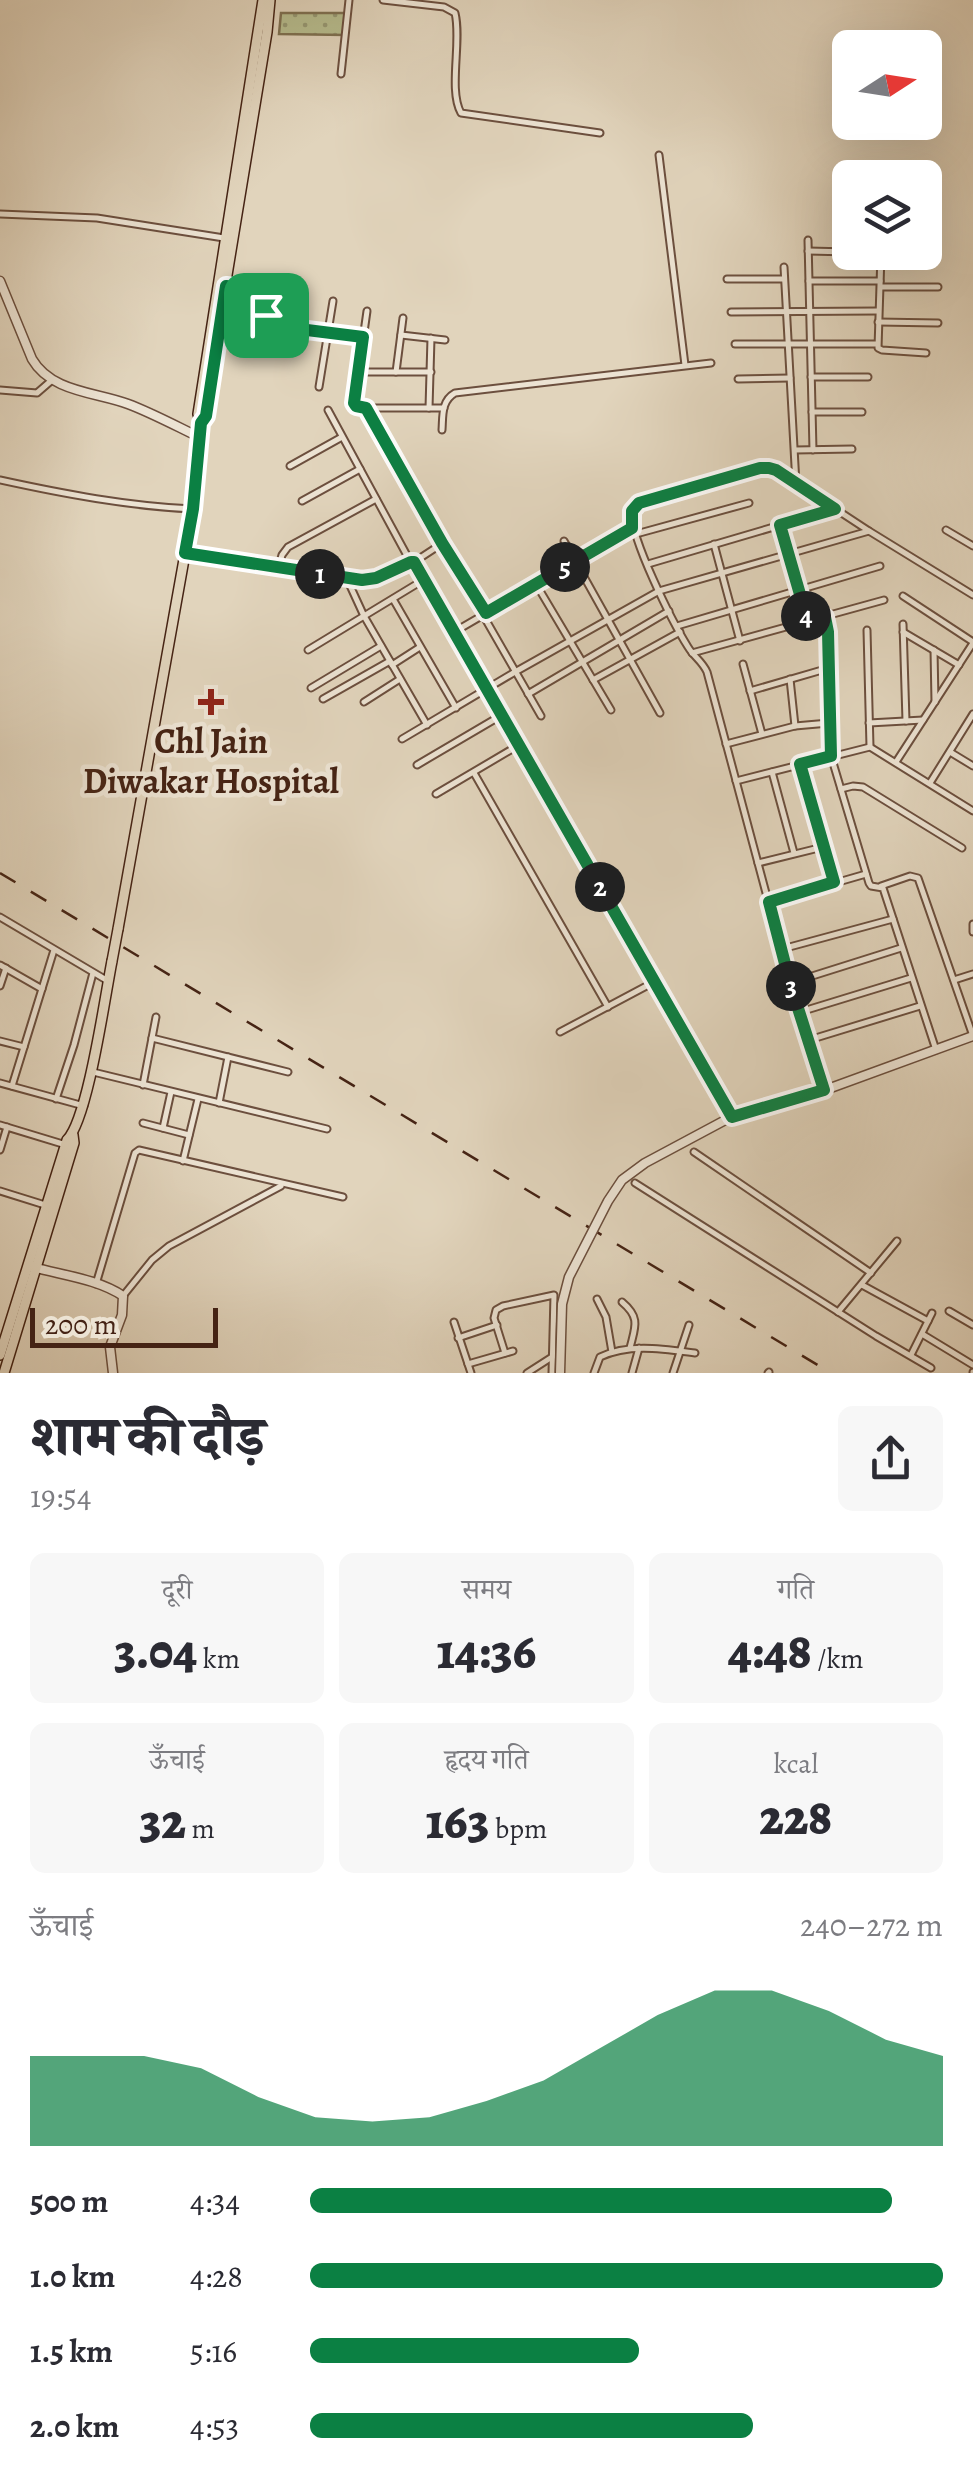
<!DOCTYPE html>
<html lang="hi">
<head>
<meta charset="utf-8">
<style>
	:root { --surface:#fff; --page:#f7f7f7; --text:#2b2b33; --muted:#7c7c81; --accent:#0b8043 }
	body { margin:0; font-family:Alegreya,"Noto Serif Devanagari",serif; background:var(--page); color:var(--text); height:100vh; display:flex; flex-direction:column; font-size:38px; white-space:nowrap }
	* { box-sizing:border-box; margin:0 }
	p { font-size:32px; color:var(--muted) }
	.icon { flex:none; width:55px; height:55px; fill:none; stroke:currentColor; stroke-width:2; stroke-linecap:round; stroke-linejoin:round }
	.map { position:relative; height:1373px; overflow:hidden }
	.panel { display:flex; flex-direction:column; background:var(--surface); flex:1 }
	.panel>* { flex:none }
	.needle { width:65px; rotate:78deg }
	.tools { position:absolute; left:832px; top:30px; display:grid; gap:20px }
	.tools a { display:grid; place-items:center; width:110px; height:110px; border-radius:15px; background:var(--surface); box-shadow:0 10px 40px #0002; font-size:50px }
	.scale { position:absolute; left:30px; bottom:25px; width:188px; box-sizing:border-box; padding-left:10px; border:5px solid #452314; border-top:0; font-size:28px; line-height:35px; white-space:nowrap; color:#452314; -webkit-text-stroke:8px #ece3d3; paint-order:stroke }
	.pin { position:absolute; display:grid; place-items:center; width:85px; height:85px; color:#fff; margin:-42px; border-radius:20px; box-shadow:0 5px 15px #0006 }
	.km { position:absolute; width:50px; height:50px; margin:-25px; border-radius:50%; background:#222; color:#fff; font-size:28px; line-height:50px; text-align:center }
	.round { display:grid; place-items:center; flex:none; width:105px; height:105px; border-radius:15px; background:var(--page) }
	.headline { display:flex; align-items:center; justify-content:space-between; height:170px; padding:0 30px }
	h1 { font-size:55px; font-weight:800; line-height:75px }
	.figures { display:grid; grid-template-columns:repeat(3,1fr); gap:15px; height:170px; padding:10px 30px }
	.figures div { display:grid; align-content:center; border-radius:15px; background:var(--page); text-align:center }
	.figures b { font-size:50px; font-weight:800 }
	.figures small { font-size:28px; font-weight:400 }
	.figures p { font-size:28px }
	.chart { height:280px; padding:20px 30px }
	.chart p { display:flex; justify-content:space-between }
	.chart svg { width:100%; height:180px; margin-top:10px; fill:var(--accent); opacity:.7 }
	ul { padding:0 30px; list-style:none; font-size:32px }
	li { display:grid; grid-template-columns:160px 120px 1fr; align-items:center; height:75px }
	li i { height:25px; border-radius:12px; background:var(--accent) }
	.map>svg:first-child { display:block }
	.garden { fill:url(#garden-dots); stroke:#7e7051; stroke-width:2.5 }
	.lines { fill:none; stroke-linecap:round; stroke-linejoin:round }
	.minor-casing { stroke:#6c4f3e; stroke-width:9 }
	.tertiary-casing { stroke:#6c4f3e; stroke-width:11 }
	.primary-casing { stroke:#452314; stroke-width:12 }
	.minor { stroke:#ece3d3; stroke-width:5 }
	.tertiary { stroke:#ece3d3; stroke-width:8 }
	.primary { stroke:#e1d4bc; stroke-width:9 }
	.rail { stroke:#452314; stroke-width:2.5; stroke-dasharray:18 18; stroke-linecap:butt }
	.tertiary-bridge-casing { stroke:#6c4f3e; stroke-width:11; stroke-linecap:butt }
	.primary-bridge-casing { stroke:#452314; stroke-width:12; stroke-linecap:butt }
	.tertiary-bridge { stroke:#ece3d3; stroke-width:8 }
	.primary-bridge { stroke:#e1d4bc; stroke-width:9 }
	.route-casing { stroke:#fff; stroke-width:20 }
	.route { stroke:#0b8043; stroke-width:12 }
	.poi-dot { fill:#8f2418; stroke:#ece3d3; stroke-width:4 }
	.labels { text-anchor:middle; stroke-width:9; stroke-linejoin:round; paint-order:stroke }
	.poi-label { font-size:35px; font-weight:bold; fill:#452314; stroke:#ece3d3 }
</style>
</head>
<body>
<div class="map">
<svg width="973" height="1373" viewBox="0 0 973 1373">
	<defs>
		<pattern id="garden-dots" width="8" height="8" patternUnits="userSpaceOnUse" patternTransform="scale(2.5)"><rect width="8" height="8" fill="#b6bc8e"/><path d="M2 2h.1M6 6h.1" fill="none" stroke="#969873" stroke-width="1.8" stroke-linecap="round"/></pattern>
	</defs>
	<rect width="100%" height="100%" fill="#e1d4bc"/>
	<filter id="stains"><feTurbulence type="fractalNoise" baseFrequency=".002" numOctaves="4"/><feColorMatrix values="0 0 0 0 .2 0 0 0 0 .09 0 0 0 0 .02 0 0 0 .5 -.17"/></filter>
	<radialGradient id="worn" r=".72"><stop offset=".6" stop-color="#630" stop-opacity="0"/><stop offset="1" stop-color="#630" stop-opacity=".3"/></radialGradient>
	<path class="garden" d="M281,13H348L345,35L279,34Z"/>
	<g class="lines">
		<defs>
			<g id="minor">
				<path d="M383,0L444,7L455,13C462,41 448,90 461,113L600,133"/>
				<path d="M341,74L349,0"/>
				<path d="M659,155L685,365"/>
				<path d="M0,214L97,218L224,238"/>
				<path d="M808,240L813,450"/>
				<path d="M808,251L850,252"/>
				<path d="M854,252L934,256"/>
				<path d="M881,254L878,348L882,350L926,353"/>
				<path d="M784,267L796,484"/>
				<path d="M727,279H784"/>
				<path d="M809,281H880"/>
				<path d="M226,286L264,291L268,298V319L275,326L363,337"/>
				<path d="M881,287H938"/>
				<path d="M367,311L354,403L356,406L366,408H444"/>
				<path d="M731,312L878,311"/>
				<path d="M878,322L938,323"/>
				<path d="M401,335L445,340"/>
				<path d="M735,344H877"/>
				<path d="M359,372H431"/>
				<path d="M396,372L403,318"/>
				<path d="M811,377H868"/>
				<path d="M738,379L790,378"/>
				<path d="M319,387L333,301"/>
				<path d="M0,390L37,393L52,380"/>
				<path d="M366,408L443,543L486,613"/>
				<path d="M429,408L431,338"/>
				<path d="M328,410L410,561"/>
				<path d="M812,412H862"/>
				<path d="M442,430C443,416 441,401 455,393L711,363"/>
				<path d="M795,450L852,449"/>
				<path d="M290,466L342,437"/>
				<path d="M0,480C64,494 128,506 193,509"/>
				<path d="M302,501L360,469"/>
				<path d="M780,525L808,622"/>
				<path d="M946,530L973,546"/>
				<path d="M636,534L749,503"/>
				<path d="M564,541L660,713"/>
				<path d="M714,544L740,641"/>
				<path d="M414,562L443,543"/>
				<path d="M648,564L835,509"/>
				<path d="M279,566L282,555L288,547L376,499"/>
				<path d="M347,579L364,616L427,725"/>
				<path d="M536,584L611,710"/>
				<path d="M903,596L973,642"/>
				<path d="M393,599L456,708"/>
				<path d="M483,615L541,716"/>
				<path d="M825,617L829,646L831,756L869,883L871,886L883,888L936,1050"/>
				<path d="M903,624L906,721"/>
				<path d="M677,626L880,566"/>
				<path d="M867,630L870,747"/>
				<path d="M454,632L633,528"/>
				<path d="M903,632L959,665"/>
				<path d="M308,650L425,579"/>
				<path d="M934,650L935,702"/>
				<path d="M692,653L884,600"/>
				<path d="M743,664L762,734"/>
				<path d="M392,665L420,647"/>
				<path d="M790,679L795,726"/>
				<path d="M593,680L680,632"/>
				<path d="M311,688L381,646"/>
				<path d="M750,691L829,668"/>
				<path d="M528,694L669,611"/>
				<path d="M323,699L390,661"/>
				<path d="M364,702L400,679"/>
				<path d="M869,723L923,720"/>
				<path d="M402,739L515,672L659,591L869,531"/>
				<path d="M726,744L795,726L829,723"/>
				<path d="M950,752L973,766"/>
				<path d="M896,762L973,643"/>
				<path d="M417,765L502,715"/>
				<path d="M800,765L834,882"/>
				<path d="M772,772L794,853"/>
				<path d="M474,773L608,1007"/>
				<path d="M736,781L870,747L973,811"/>
				<path d="M930,783L973,714"/>
				<path d="M841,789L853,786L863,787L962,848"/>
				<path d="M436,794L519,745"/>
				<path d="M758,863L823,847"/>
				<path d="M881,886L910,876L918,878L973,1036"/>
				<path d="M769,902L866,874"/>
				<path d="M0,917L108,981"/>
				<path d="M973,924V932"/>
				<path d="M782,949L893,919"/>
				<path d="M0,965L42,989"/>
				<path d="M954,980L973,974"/>
				<path d="M790,983L901,948"/>
				<path d="M0,986L6,968"/>
				<path d="M800,1012L911,978"/>
				<path d="M560,1032L654,982"/>
				<path d="M152,1038L288,1072"/>
				<path d="M809,1040L920,1006"/>
				<path d="M0,1041L24,1047"/>
				<path d="M93,1072L327,1129"/>
				<path d="M0,1083L84,1106"/>
				<path d="M143,1085L156,1017"/>
				<path d="M12,1086L54,950"/>
				<path d="M825,1090L790,983L707,672C702,661 694,657 688,647C673,623 629,536 632,511L639,503L760,468L776,470L869,531L973,595"/>
				<path d="M56,1099L74,1045L93,973"/>
				<path d="M219,1103L228,1057"/>
				<path d="M143,1123L189,1135"/>
				<path d="M0,1125L66,1145"/>
				<path d="M163,1128L171,1092"/>
				<path d="M0,1150L7,1127"/>
				<path d="M694,1152L871,1273"/>
				<path d="M183,1161L198,1099"/>
				<path d="M635,1183L876,1336L931,1368"/>
				<path d="M0,1191L45,1205"/>
				<path d="M96,1284L135,1153L139,1150L343,1197"/>
				<path d="M862,1285L928,1321"/>
				<path d="M123,1296L152,1260L169,1246L281,1186"/>
				<path d="M597,1299L606,1317L612,1352"/>
				<path d="M622,1302C641,1318 635,1327 630,1348"/>
				<path d="M949,1311L973,1325"/>
				<path d="M838,1312L897,1241"/>
				<path d="M454,1322L471,1373"/>
				<path d="M922,1334L973,1365"/>
				<path d="M458,1338L497,1325"/>
				<path d="M505,1353L494,1318L496,1310L503,1306L554,1295L552,1373"/>
				<path d="M911,1355L932,1313"/>
				<path d="M468,1364L513,1351"/>
				<path d="M527,1373L552,1357"/>
				<path d="M594,1373L600,1357C629,1343 664,1349 695,1353"/>
				<path d="M632,1373L639,1348"/>
				<path d="M673,1373L689,1325"/>
				<path d="M768,1373L769,1372"/>
				<path d="M973,1373V1372"/>
			</g>
			<g id="tertiary">
				<path d="M0,281L32,359C51,392 95,392 128,404C152,413 176,426 199,437"/>
				<path d="M185,553L362,580L376,578L411,562L418,566L731,1117L825,1090L973,1036"/>
				<path d="M33,1267C61,1275 98,1279 123,1296L122,1315L110,1347L113,1373"/>
			</g>
			<g id="primary">
				<path d="M201,423L206,416L214,354L267,32L270,0"/>
				<path d="M118,929L193,509L201,423L198,414L263,0"/>
				<path d="M0,1355L67,1140C88,1119 105,996 112,961"/>
				<path d="M4,1373L74,1143L73,1135"/>
			</g>
		</defs>
		<use href="#minor" class="minor-casing"/>
		<use href="#tertiary" class="tertiary-casing"/>
		<use href="#primary" class="primary-casing"/>
		<use href="#minor" class="minor"/>
		<use href="#tertiary" class="tertiary"/>
		<use href="#primary" class="primary"/>
		<path class="rail" d="M0,873L831,1373"/>
		<defs>
			<path id="tertiary-bridge" d="M560,1373L562,1304L569,1277L608,1201L622,1180L645,1163L731,1117"/>
			<path id="primary-bridge" d="M112,961L118,929"/>
		</defs>
		<use href="#tertiary-bridge" class="tertiary-bridge-casing"/>
		<use href="#primary-bridge" class="primary-bridge-casing"/>
		<use href="#tertiary-bridge" class="tertiary-bridge"/>
		<use href="#primary-bridge" class="primary-bridge"/>
	</g>
	<g class="lines">
		<defs>
			<path id="route" d="M226,286L264,291L268,298V319L275,326L363,337L354,403L356,406L366,408L442,543L486,613L632,528V511L639,503L760,468H769L776,470L835,509L780,525L808,622L825,617L828,632L831,756L800,764L834,882L769,902L790,983L824,1090L732,1117L414,562H411L376,578L362,580L185,553L193,509L201,423L206,416Z"/>
		</defs>
		<use href="#route" class="route-casing"/>
		<use href="#route" class="route"/>
	</g>
	<path class="poi-dot" d="M206 687h10v10h10v10h-10v10h-10v-10h-10v-10h10z"/>
	<g class="labels">
		<g class="poi-label">
			<text x="211" y="753">Chl Jain<tspan x="211" dy="40">Diwakar Hospital</tspan></text>
		</g>
	</g>
	<rect width="100%" height="100%" filter="url(#stains)"/>
	<rect width="100%" height="100%" fill="url(#worn)"/>
</svg>
<div class="tools">
<a><svg class="needle" viewBox="-14 -14 28 28"><path d="M0-13l5 13h-10z" fill="#e53935"/><path d="M0 13l5-13h-10z" fill="#7c7c81"/></svg></a>
<a><svg class="icon" aria-label="layers" viewBox="0 0 24 24"><path d="M12 4l9 5-9 5-9-5zM3 14l9 5 9-5"/></svg></a>
</div>
<div class="scale">200 m</div>
<div class="pin" style="left:266px;top:315px;background:#1e9e55"><svg class="icon" aria-label="arrive" viewBox="0 0 24 24"><path d="M6 21V4h12l-3 4 3 4H6"/></svg></div>
<b class="km" style="left:320px;top:574px">1</b>
<b class="km" style="left:600px;top:887px">2</b>
<b class="km" style="left:791px;top:986px">3</b>
<b class="km" style="left:806px;top:616px">4</b>
<b class="km" style="left:565px;top:567px">5</b>
</div>
<section class="panel">
<div class="headline"><div><h1>शाम की दौड़</h1><p>19:54</p></div><a class="round"><svg class="icon" aria-label="share" viewBox="0 0 24 24"><path d="M12 15V3M7 8l5-5 5 5M5 13v7h14v-7"/></svg></a></div>
<div class="figures">
<div><p>दूरी</p><b>3.04<small> km</small></b></div>
<div><p>समय</p><b>14:36</b></div>
<div><p>गति</p><b>4:48<small> /km</small></b></div>
</div>
<div class="figures">
<div><p>ऊँचाई</p><b>32<small> m</small></b></div>
<div><p>हृदय गति</p><b>163<small> bpm</small></b></div>
<div><p>kcal</p><b>228</b></div>
</div>
<div class="chart"><p><span>ऊँचाई</span>240–272 m</p>
<svg viewBox="0 0 160 44" preserveAspectRatio="none"><path d="M0 44V22L10 22L20 22L30 25L40 32L50 37L60 38L70 37L80 33L90 28L100 20L110 12L120 6L130 6L140 11L150 18L160 22V44z"/></svg>
</div>
<ul>
<li><b>500 m</b>4:34<i style="width:92%"></i></li>
<li><b>1.0 km</b>4:28<i style="width:100%"></i></li>
<li><b>1.5 km</b>5:16<i style="width:52%"></i></li>
<li><b>2.0 km</b>4:53<i style="width:70%"></i></li>
</ul>
</section>
</body>
</html>
